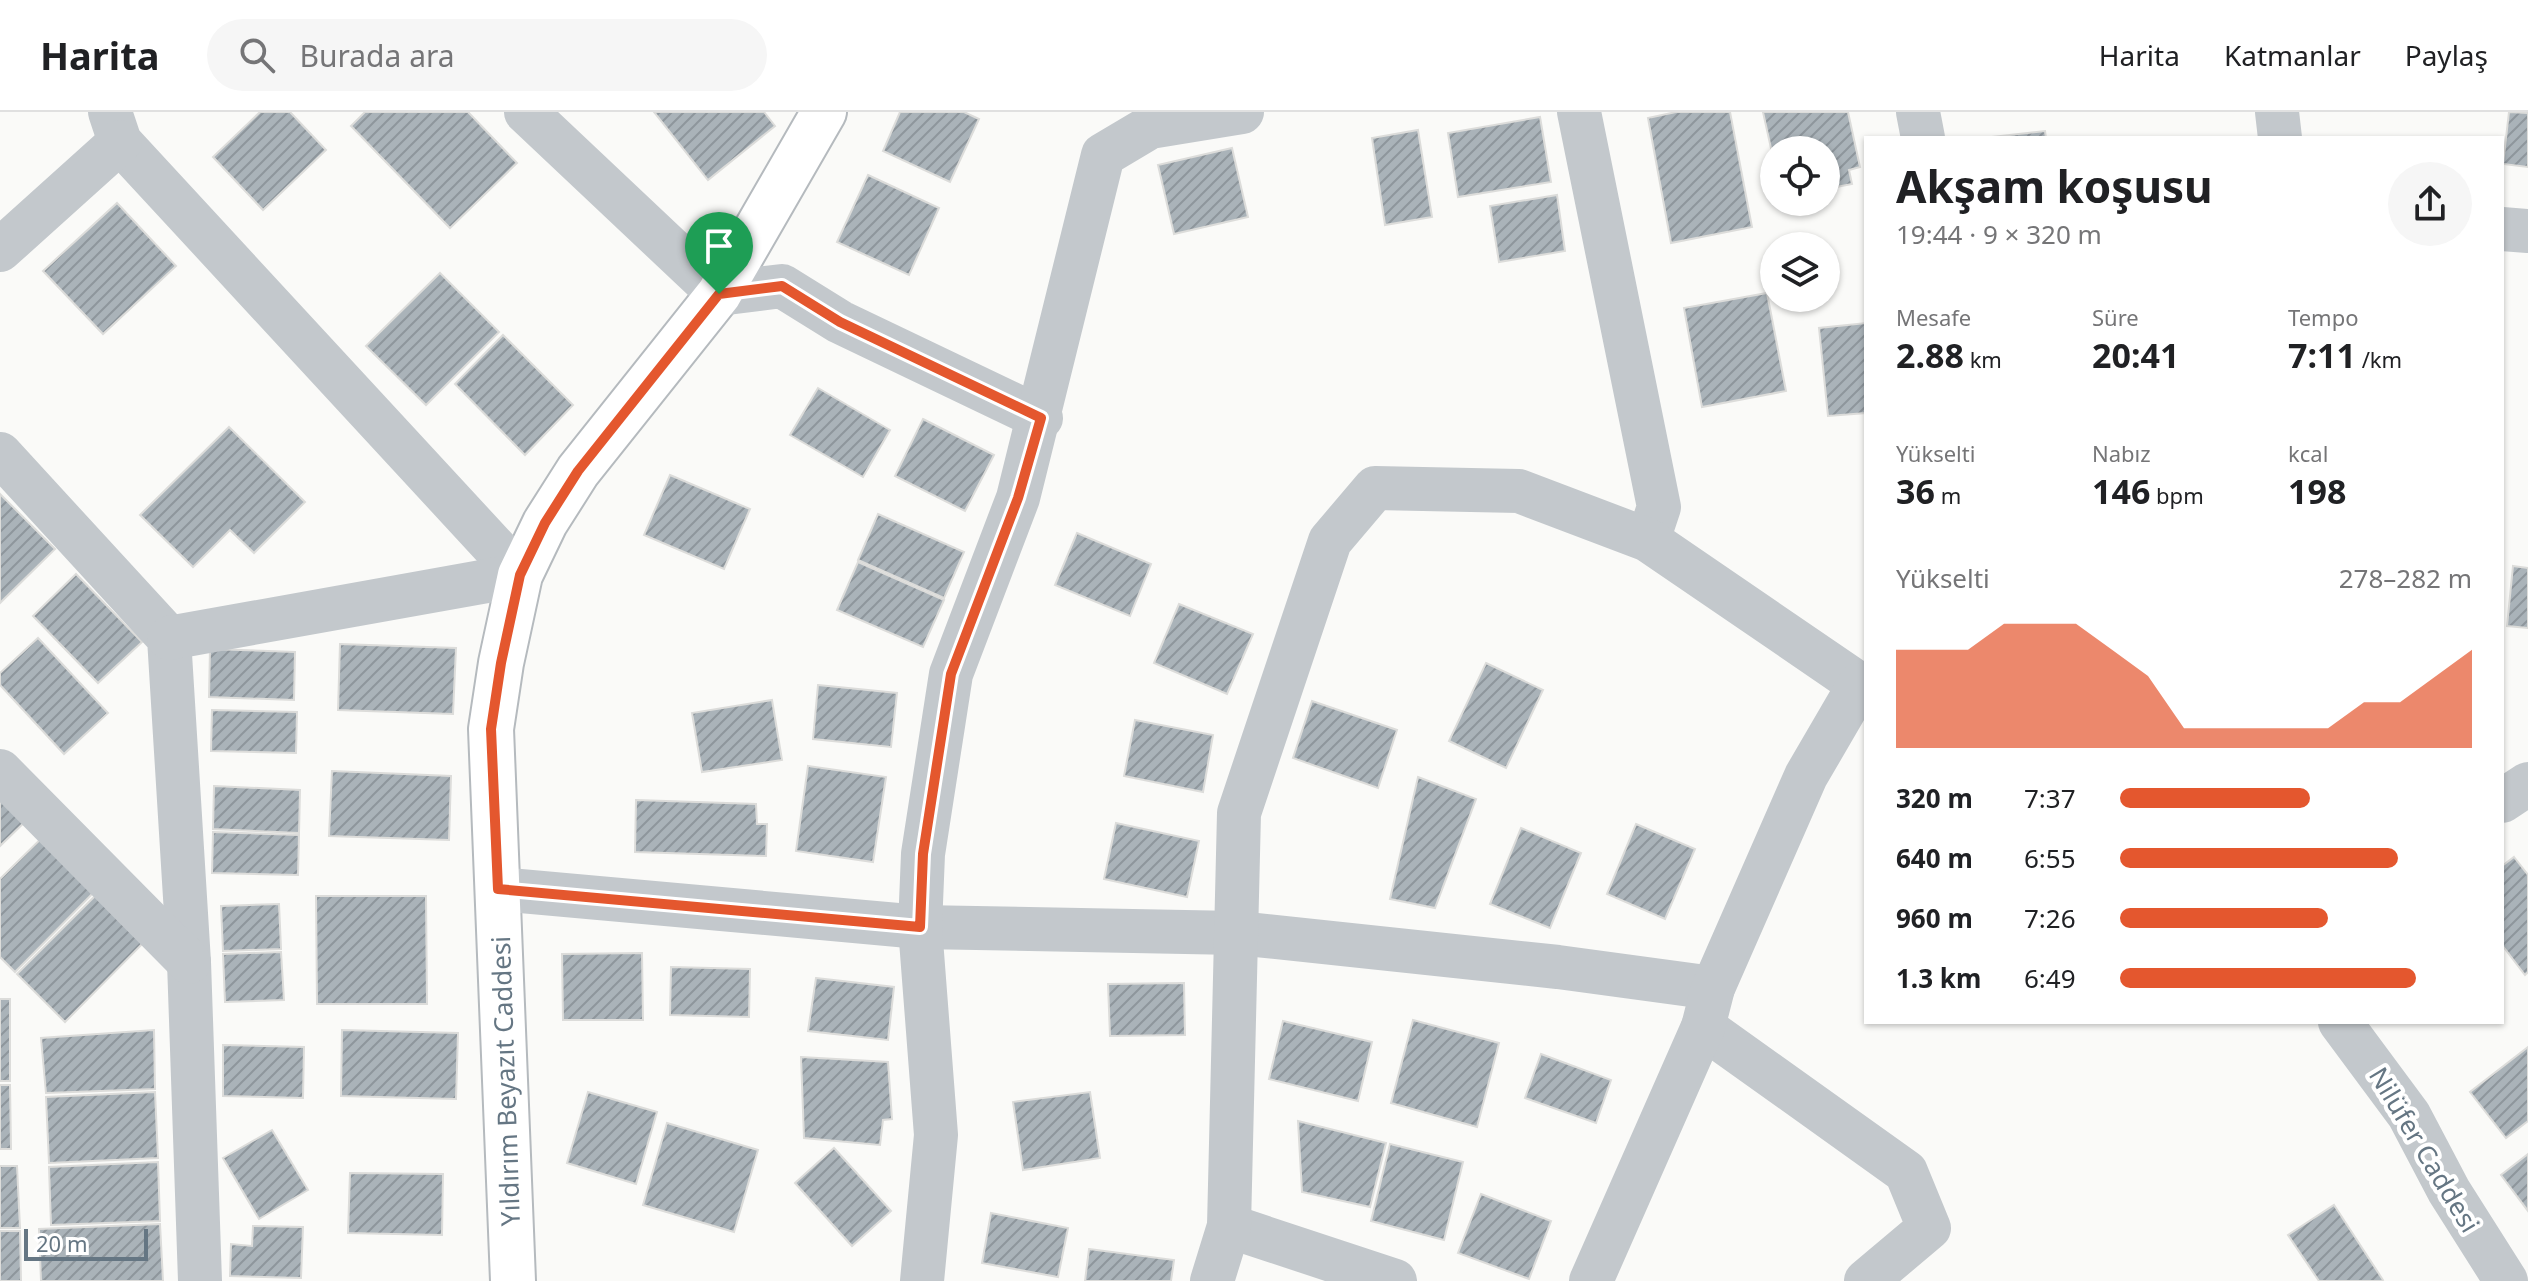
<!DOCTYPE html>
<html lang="tr">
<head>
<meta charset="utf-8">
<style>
	:root { --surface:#fff; --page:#f6f6f6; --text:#202124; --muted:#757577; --line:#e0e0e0; --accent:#e4572e }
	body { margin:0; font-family:"Noto Sans",sans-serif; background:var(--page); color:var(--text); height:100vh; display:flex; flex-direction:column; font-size:30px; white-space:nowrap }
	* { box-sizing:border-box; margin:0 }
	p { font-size:26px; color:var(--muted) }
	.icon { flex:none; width:44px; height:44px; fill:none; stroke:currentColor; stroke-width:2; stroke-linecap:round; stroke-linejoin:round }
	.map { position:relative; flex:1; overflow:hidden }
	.side { position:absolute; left:1864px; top:24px; width:640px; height:888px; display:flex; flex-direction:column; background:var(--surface); border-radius:0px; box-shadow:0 2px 6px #0004 }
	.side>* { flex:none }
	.tools { position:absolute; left:1760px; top:24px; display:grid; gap:16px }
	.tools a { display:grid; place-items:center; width:80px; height:80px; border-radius:50%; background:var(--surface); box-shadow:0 2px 6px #0004; font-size:40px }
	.scale { position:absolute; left:24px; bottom:20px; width:124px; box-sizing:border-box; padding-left:8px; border:4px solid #657683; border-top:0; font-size:22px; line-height:28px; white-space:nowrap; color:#657683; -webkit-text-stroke:6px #fff; paint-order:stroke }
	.pin { position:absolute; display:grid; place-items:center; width:68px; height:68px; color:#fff; margin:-82px -34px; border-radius:50% 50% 50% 0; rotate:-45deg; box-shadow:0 0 8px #0007 }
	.pin .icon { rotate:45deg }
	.round { display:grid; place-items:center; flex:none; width:84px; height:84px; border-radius:42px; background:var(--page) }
	.head { display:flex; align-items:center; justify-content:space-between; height:136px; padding:0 32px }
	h1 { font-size:44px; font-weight:700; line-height:60px }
	.metrics { display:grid; grid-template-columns:repeat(3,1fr); gap:12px; height:136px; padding:8px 32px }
	.metrics div { display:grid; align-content:center }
	.metrics b { font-size:34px; font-weight:700 }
	.metrics small { font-size:22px; font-weight:400 }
	.metrics p { font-size:22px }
	.chart { height:224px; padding:16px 32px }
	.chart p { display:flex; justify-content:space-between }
	.chart svg { width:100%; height:144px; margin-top:8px; fill:var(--accent); opacity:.7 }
	ul { padding:0 32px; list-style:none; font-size:26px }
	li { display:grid; grid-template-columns:128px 96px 1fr; align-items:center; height:60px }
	li i { height:20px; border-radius:10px; background:var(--accent) }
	header { display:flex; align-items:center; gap:48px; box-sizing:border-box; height:112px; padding:0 40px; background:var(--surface); border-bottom:2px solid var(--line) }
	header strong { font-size:38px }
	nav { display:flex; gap:44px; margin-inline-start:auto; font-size:28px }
	.search { width:560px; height:72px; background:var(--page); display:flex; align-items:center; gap:20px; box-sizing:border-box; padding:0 28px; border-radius:44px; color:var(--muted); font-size:30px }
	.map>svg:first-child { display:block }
	.building { fill:url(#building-hatch); stroke:#dcdcda; stroke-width:2 }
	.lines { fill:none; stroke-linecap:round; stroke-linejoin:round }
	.major-casing { stroke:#b5babe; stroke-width:48 }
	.minor { stroke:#c3c8cc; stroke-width:44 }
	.major { stroke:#fff; stroke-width:44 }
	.route-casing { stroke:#fff; stroke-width:16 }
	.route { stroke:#e4572e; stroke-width:10 }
	.labels { text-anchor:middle; stroke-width:8; stroke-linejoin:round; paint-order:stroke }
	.street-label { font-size:26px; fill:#657683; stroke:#fff }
</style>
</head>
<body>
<header>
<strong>Harita</strong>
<div class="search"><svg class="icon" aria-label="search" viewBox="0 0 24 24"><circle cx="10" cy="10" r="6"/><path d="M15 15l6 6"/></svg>Burada ara</div>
<nav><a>Harita</a><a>Katmanlar</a><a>Paylaş</a></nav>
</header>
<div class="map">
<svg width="2528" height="1169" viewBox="0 0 2528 1169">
	<defs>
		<pattern id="building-hatch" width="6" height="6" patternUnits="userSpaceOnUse" patternTransform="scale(2)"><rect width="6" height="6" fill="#aab3b9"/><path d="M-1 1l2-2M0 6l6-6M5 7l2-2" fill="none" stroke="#8e969c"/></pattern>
	</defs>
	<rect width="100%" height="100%" fill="#fafaf8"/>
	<g class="building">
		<path d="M260,0H290L326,38L263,98L213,45Z"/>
		<path d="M365,0H468L517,51L450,116L351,14Z"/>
		<path d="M654,0H764L775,14L708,68Z"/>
		<path d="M900,0H964L979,7L950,70L883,39Z"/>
		<path d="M1676,0H1730L1752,115L1671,131L1648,6Z"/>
		<path d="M1763,0H1848L1860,55L1849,58L1852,72L1826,77V38H1774V50Z"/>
		<path d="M2509,0L2528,1V55L2503,52Z"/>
		<path d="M1540,5L1551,70L1458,85L1448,21Z"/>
		<path d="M1418,18L1432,105L1385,113L1372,26Z"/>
		<path d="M2045,19L2046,26H1983Z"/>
		<path d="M1232,36L1248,105L1174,122L1158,53Z"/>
		<path d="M868,63L939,96L909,163L837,130Z"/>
		<path d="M1557,83L1565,139L1499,150L1490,94Z"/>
		<path d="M117,91L176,154L103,222L43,159Z"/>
		<path d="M440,161L499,220L426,293L366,234Z"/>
		<path d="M1767,181L1786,279L1702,295L1684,196Z"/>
		<path d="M1866,211V301L1828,304L1819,216Z"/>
		<path d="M503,223L573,293L525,343L455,272Z"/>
		<path d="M818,276L890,318L863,365L790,323Z"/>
		<path d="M923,307L994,343L965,399L895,364Z"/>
		<path d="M229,315L305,390L254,441L230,418L193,455L140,403Z"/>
		<path d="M670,363L750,397L724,457L644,423Z"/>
		<path d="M0,382L55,437L0,491Z"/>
		<path d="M878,402L964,440L944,486L858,448Z"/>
		<path d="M1077,421L1151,452L1130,504L1055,473Z"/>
		<path d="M858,450L944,488L923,535L837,498Z"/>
		<path d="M2513,454L2528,456V516L2507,514Z"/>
		<path d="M76,462L142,530L98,571L33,504Z"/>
		<path d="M1179,492L1253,522L1227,582L1154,551Z"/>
		<path d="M38,526L108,601L64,642L0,573V561Z"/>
		<path d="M340,532L456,536L453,602L338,598Z"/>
		<path d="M210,537L295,540L294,588L209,585Z"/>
		<path d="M1486,551L1543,578L1506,656L1449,629Z"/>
		<path d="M818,573L897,581L891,635L813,627Z"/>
		<path d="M772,588L782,648L702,660L692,601Z"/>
		<path d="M1312,589L1397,618L1378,676L1293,646Z"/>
		<path d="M212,598L297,600L296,641L211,639Z"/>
		<path d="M1135,608L1213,623L1203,680L1124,664Z"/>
		<path d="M808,654L886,665L873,750L796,739Z"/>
		<path d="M332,659L451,664L449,728L329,724Z"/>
		<path d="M1418,665L1476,687L1435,796L1390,787Z"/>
		<path d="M0,668L34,701L0,734Z"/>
		<path d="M214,674L300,678L299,721L213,717Z"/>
		<path d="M636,688L756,692L757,712H767L766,744L635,740Z"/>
		<path d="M1116,711L1199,729L1187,785L1104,767Z"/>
		<path d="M1636,712L1695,737L1665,807L1607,782Z"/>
		<path d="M1521,716L1581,741L1550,816L1490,792Z"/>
		<path d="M50,718L103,771L15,860L0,845V767Z"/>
		<path d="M213,720L299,723L298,763L212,761Z"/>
		<path d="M2514,745L2528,763V860L2525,863L2502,833V754Z"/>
		<path d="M105,774L153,821L65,910L17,862Z"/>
		<path d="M316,784H426L427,892H317Z"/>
		<path d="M279,792L281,837L223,839L221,794Z"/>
		<path d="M281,840L284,888L225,890L223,842Z"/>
		<path d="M642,841L643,908H563L562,842Z"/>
		<path d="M671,855L750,857L749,905L670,903Z"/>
		<path d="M816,866L894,875L888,928L808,919Z"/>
		<path d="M1184,871L1185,923L1110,924L1108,872Z"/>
		<rect x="0" y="887" width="10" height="82"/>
		<path d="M1413,908L1499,931L1477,1015L1391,991Z"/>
		<path d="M1283,909L1372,930L1358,989L1269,967Z"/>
		<path d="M154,918L155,977L46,981L41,926Z"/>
		<path d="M342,918L458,921L456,987L341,984Z"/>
		<path d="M223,933L304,935L303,986L223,984Z"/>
		<path d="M2528,935V1009L2506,1026L2470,980Z"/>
		<path d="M1541,942L1611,968L1596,1011L1525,986Z"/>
		<path d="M801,945L888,950L892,1007L883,1008L880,1033L804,1026Z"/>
		<path d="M0,973H10L11,1037H0Z"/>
		<path d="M155,980L158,1046L49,1051L46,985Z"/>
		<path d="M588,980L657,1000L636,1072L567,1051Z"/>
		<path d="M1090,980L1100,1046L1023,1058L1013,990Z"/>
		<path d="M1298,1009L1386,1031L1370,1095L1302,1080Z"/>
		<path d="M667,1011L758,1038L734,1120L643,1093Z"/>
		<path d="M272,1018L308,1078L259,1107L223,1046Z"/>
		<path d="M1390,1032L1463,1050L1444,1128L1371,1109Z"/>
		<path d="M834,1036L891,1099L852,1134L795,1071Z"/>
		<path d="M2528,1042V1099L2501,1063Z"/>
		<path d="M158,1050L160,1109L51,1113L49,1055Z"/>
		<path d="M0,1054H17L20,1116H0Z"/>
		<path d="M350,1061L443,1062L442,1123L348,1121Z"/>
		<path d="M1481,1082L1551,1109L1529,1167L1458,1141Z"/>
		<path d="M2334,1093L2383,1168L2382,1169H2319L2288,1123Z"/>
		<path d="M991,1101L1068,1116L1058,1165L982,1151Z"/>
		<path d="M160,1112L163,1169H41L39,1117Z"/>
		<path d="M253,1114L303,1115L301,1166L230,1164L231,1132L252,1134Z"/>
		<path d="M0,1119H20L21,1169H0Z"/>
		<path d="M1089,1137L1174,1148L1171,1169H1085Z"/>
	</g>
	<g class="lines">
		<defs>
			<path id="major" d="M513,1169L491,617L501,551L520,463L545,411L578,359L719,182L824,0"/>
		</defs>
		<use href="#major" class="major-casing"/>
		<g class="minor">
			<path d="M110,0L120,30L520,463"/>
			<path d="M526,0L719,182L782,174L840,210L1041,306"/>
			<path d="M1579,0L1659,395L1648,428"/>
			<path d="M1918,0L1923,26"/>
			<path d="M2277,0L2280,26"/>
			<path d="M2502,117L2528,119"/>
			<path d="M0,138L120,30"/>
			<path d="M0,342L169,526L189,850L200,1169"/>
			<path d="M169,526L520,463"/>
			<path d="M0,659L189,850"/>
			<path d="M2502,689L2528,672"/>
			<path d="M498,777L920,815L1237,821L1558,855L1713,876"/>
			<path d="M2340,910L2409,1003L2449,1079L2506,1169"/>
			<path d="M1703,915L1906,1060L1929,1116L1866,1169"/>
			<path d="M1229,1114L1395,1169"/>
			<path d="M922,1169L936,1023L920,815L923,742L951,562L1018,386L1103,43L1150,15L1242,0"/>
			<path d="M1212,1169L1229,1114L1239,701L1330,429L1375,376L1519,379L1648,428L1866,577"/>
			<path d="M1591,1169L1703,915L1713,876L1806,664L1859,573"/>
		</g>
		<use href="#major" class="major"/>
	</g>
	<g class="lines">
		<defs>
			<path id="route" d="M782,174L840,210L1041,306L1018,386L951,562L923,742L920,815L498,777L491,617L501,551L520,463L545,411L578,359L719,182Z"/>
		</defs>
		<use href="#route" class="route-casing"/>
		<use href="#route" class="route"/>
	</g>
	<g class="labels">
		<g class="street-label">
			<text transform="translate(506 969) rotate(-92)" y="9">Yıldırım Beyazıt Caddesi</text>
			<text transform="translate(2424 1038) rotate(59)" y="9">Nilüfer Caddesi</text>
		</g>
	</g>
</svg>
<div class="tools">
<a><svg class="icon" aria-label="locate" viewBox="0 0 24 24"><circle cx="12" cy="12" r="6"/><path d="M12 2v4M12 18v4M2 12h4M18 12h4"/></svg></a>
<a><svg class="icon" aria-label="layers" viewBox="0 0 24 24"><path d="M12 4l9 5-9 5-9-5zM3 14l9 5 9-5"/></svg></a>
</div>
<div class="scale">20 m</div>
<div class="pin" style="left:719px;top:182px;background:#1e9e55"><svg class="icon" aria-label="arrive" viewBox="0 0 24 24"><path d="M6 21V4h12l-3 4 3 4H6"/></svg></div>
<section class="side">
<div class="head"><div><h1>Akşam koşusu</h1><p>19:44 · 9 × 320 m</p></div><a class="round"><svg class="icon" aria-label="share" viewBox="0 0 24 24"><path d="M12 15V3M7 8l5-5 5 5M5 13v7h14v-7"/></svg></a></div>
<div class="metrics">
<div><p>Mesafe</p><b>2.88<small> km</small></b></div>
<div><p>Süre</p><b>20:41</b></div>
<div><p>Tempo</p><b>7:11<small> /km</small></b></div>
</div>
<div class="metrics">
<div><p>Yükselti</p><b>36<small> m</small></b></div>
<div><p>Nabız</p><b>146<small> bpm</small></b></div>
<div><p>kcal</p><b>198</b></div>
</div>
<div class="chart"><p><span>Yükselti</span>278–282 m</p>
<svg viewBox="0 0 160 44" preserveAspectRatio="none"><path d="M0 44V14L10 14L20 14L30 6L40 6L50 6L60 14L70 22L80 38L90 38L100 38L110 38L120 38L130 30L140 30L150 22L160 14V44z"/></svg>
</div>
<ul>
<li><b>320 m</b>7:37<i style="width:54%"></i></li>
<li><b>640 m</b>6:55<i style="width:79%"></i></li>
<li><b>960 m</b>7:26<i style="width:59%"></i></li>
<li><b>1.3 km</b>6:49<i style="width:84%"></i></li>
</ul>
</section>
</div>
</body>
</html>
